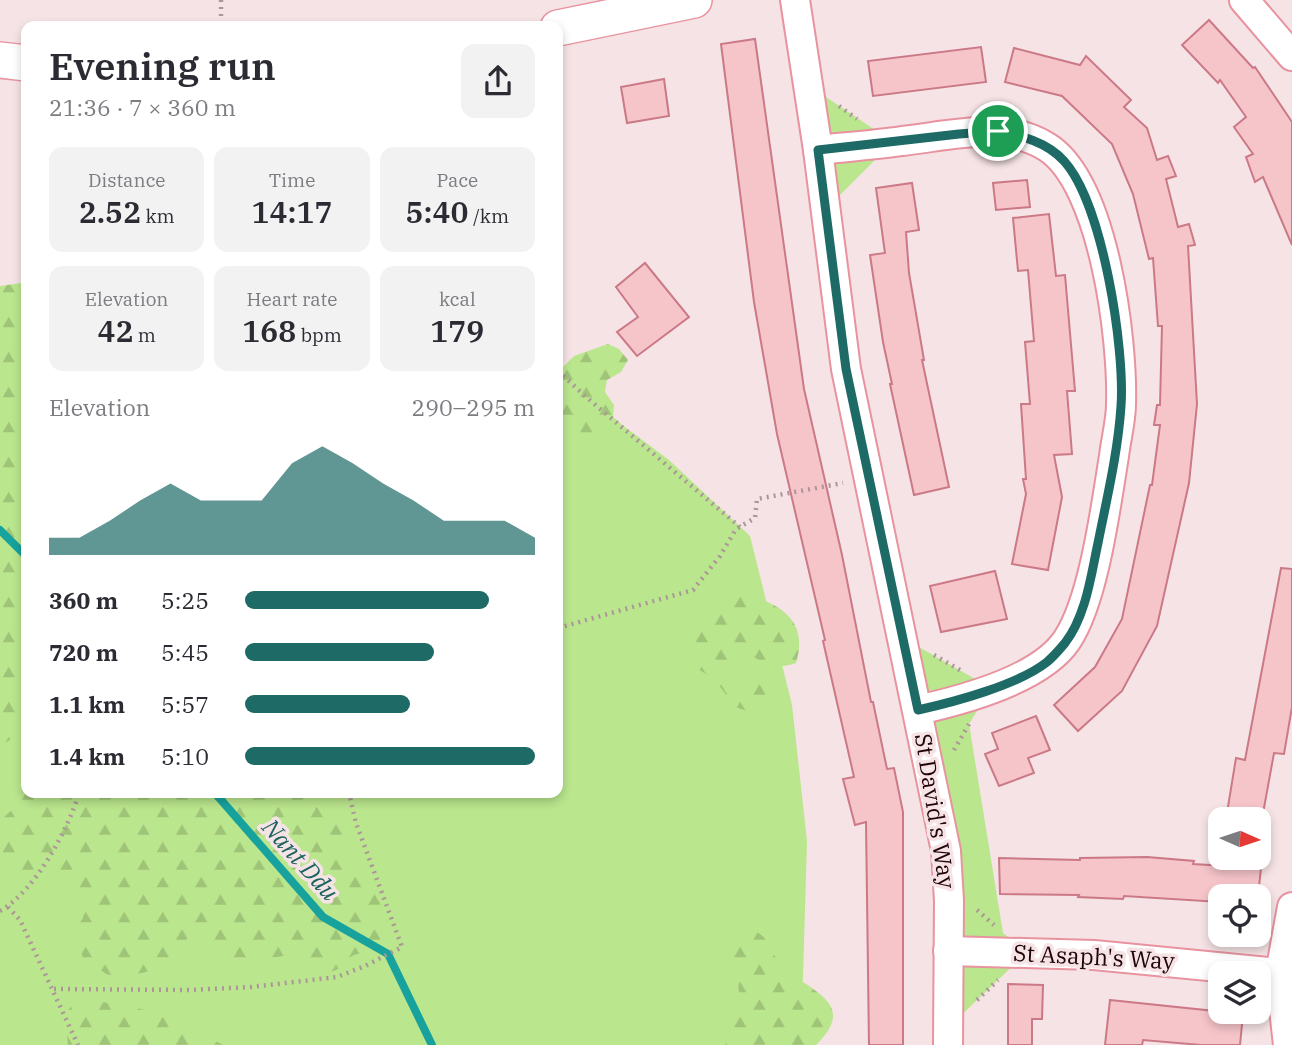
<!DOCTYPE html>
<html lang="en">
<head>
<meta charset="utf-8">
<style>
	:root { --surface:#fff; --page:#f2f2f3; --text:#2b2b33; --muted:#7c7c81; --accent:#1e6a66 }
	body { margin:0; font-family:"IBM Plex Serif",serif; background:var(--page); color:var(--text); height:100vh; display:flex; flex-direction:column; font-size:26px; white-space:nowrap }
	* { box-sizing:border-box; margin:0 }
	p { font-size:23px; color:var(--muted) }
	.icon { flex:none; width:38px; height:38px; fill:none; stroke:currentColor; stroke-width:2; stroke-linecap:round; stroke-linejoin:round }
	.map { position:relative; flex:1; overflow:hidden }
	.drawer { position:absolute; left:21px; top:21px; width:542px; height:777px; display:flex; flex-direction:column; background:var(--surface); border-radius:14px; box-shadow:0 4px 10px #0003 }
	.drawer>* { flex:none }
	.needle { width:46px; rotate:93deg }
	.tools { position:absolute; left:1208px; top:807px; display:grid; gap:14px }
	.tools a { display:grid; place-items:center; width:63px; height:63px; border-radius:14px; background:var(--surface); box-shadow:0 4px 10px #0003; font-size:35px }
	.pin { position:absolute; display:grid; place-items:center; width:60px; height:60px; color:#fff; margin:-30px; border:4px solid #fff; border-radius:50%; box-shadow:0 2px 7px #0007 }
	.round { display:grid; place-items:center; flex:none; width:74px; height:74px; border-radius:14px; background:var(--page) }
	.summary { display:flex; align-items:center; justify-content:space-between; height:119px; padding:0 28px }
	h1 { font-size:38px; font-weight:600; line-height:52px }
	.metrics { display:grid; grid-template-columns:repeat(3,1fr); gap:10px; height:119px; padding:7px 28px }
	.metrics div { display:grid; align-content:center; border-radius:14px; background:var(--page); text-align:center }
	.metrics b { font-size:30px; font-weight:600 }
	.metrics small { font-size:19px; font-weight:400 }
	.metrics p { font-size:19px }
	.chart { height:196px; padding:14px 28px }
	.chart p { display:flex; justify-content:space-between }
	.chart svg { width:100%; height:126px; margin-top:7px; fill:var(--accent); opacity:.7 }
	ul { padding:0 28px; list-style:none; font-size:23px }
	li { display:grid; grid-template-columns:112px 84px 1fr; align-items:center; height:52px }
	li i { height:18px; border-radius:9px; background:var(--accent) }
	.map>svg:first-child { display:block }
	.green { fill:#bae68d }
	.forest { fill:url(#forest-firs) }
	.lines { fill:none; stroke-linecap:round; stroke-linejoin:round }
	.stream { stroke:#17a29d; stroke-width:8 }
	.building { fill:#f6c5ca; stroke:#cb7986; stroke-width:2 }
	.minor-casing { stroke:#e8939f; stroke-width:32 }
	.tertiary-casing { stroke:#e8939f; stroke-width:38 }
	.path { stroke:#ac9699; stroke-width:4.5; stroke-dasharray:2 5; stroke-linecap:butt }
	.minor { stroke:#fff; stroke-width:28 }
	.tertiary { stroke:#fff; stroke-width:35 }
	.route-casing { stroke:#fff; stroke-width:14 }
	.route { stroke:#1e6a66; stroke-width:9 }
	.labels { text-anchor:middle; stroke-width:7; stroke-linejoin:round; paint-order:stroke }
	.street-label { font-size:23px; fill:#1f0309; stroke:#f6e3e5 }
	.water-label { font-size:24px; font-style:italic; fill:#1b635f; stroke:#f6e3e5 }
</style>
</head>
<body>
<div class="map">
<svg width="1292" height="1045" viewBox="0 0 1292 1045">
	<defs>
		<pattern id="forest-firs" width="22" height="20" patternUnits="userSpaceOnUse" patternTransform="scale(1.75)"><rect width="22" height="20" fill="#bae68d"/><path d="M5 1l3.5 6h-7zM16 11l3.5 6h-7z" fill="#9fc478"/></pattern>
	</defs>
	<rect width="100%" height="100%" fill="#f6e3e5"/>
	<g class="green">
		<path d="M808,85L893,142L825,210Z"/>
		<path d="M558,368L621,424L669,460L750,536L792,705L807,841L801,1045H0V672L26,652V793H558Z"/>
		<path d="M903,638L991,688L969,724L1003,933L1027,952L948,1028V951Z"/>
	</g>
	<g class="forest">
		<path d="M21,283L26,285V730L0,746V286Z"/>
		<path d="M608,344L619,349L628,360L621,372L607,380L605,392L614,405L613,417L621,424C595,450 582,447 558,421V372L574,356Z"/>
		<path d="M743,594C780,603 809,620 796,663C767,672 771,662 746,655L735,662L730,674L734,682C748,683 757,678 770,684L771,695L759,711H747L732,706C723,687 714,678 696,668L691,644L702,630L713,625L719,606L729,595Z"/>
		<path d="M26,789V793H314L343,825L350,842L345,862C354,871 370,881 377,891C385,906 397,940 378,951C370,955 359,952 352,956C346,959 342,967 336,970C317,979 301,966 287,955C267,960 248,958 228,961L216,951L205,935L192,934C183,942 179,953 171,960C156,973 133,974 113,978L84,960L73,933L83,918L82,899L65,883L49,876L33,880L4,870L0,873V821L18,804Z"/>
		<path d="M738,926C777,935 761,945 785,968C810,992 859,1003 816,1045H725C739,1019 743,999 735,970C730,954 727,949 729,932Z"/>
		<path d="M89,1000C118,1004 148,1009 175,1019C192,1026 207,1038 224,1045H68L65,1014L73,1004Z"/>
	</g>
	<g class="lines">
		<g class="stream">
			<path d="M0,530L26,556"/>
			<path d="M215,793L323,917L388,954L432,1045"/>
		</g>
	</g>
	<g class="building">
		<path d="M1209,20L1253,68L1255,67L1292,122V245L1263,177L1255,182L1246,157L1253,154L1234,127L1246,117L1220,80L1218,83L1182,45Z"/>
		<path d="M755,39L804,389L842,555L871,702H873L887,769L894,768L903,812V1045H869L866,822L855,825L843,779L854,777L823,641L825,640L777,434L754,302L721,44Z"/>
		<path d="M981,47L986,82L873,96L868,61Z"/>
		<path d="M1014,48L1080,65L1086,56L1131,100L1124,107L1147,128L1157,160L1168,156L1176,176L1166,179L1178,227L1189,224L1195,245L1188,246L1197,404L1189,483L1157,626L1122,691L1078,731L1054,705L1095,667L1122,619L1150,485H1152L1160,425H1154L1157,405H1160L1162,326H1158L1153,258L1149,259L1133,194L1112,144L1062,96L1005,82Z"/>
		<path d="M664,79L669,116L627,123L621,87Z"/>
		<path d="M1027,180L1030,207L996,210L993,183Z"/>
		<path d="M912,183L919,230L906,232L909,273L924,360H922L949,487L914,495L890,384H892L883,342L870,255L885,253L876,188Z"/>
		<path d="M1049,214L1056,276L1065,275L1075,391H1067L1072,454L1054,455L1062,497L1048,570L1012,564L1026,494L1023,479H1026L1021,404H1030L1025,342L1034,341L1028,270L1018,271L1013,218Z"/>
		<path d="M645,263L689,317L637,356L617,332L638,317L616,287Z"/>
		<path d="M1281,568L1292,569V707L1284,754L1274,753L1262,819H1226L1236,758L1245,760Z"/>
		<path d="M995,571L1007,619L941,632L930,586Z"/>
		<path d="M1036,716L1050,750L1028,758L1034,773L999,786L985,754L998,749L992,733Z"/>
		<path d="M1147,857L1194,861L1193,864L1261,868L1258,896H1220V902L1124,896L1123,899L1078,897L1079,895L1000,894L999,858L1080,860V858Z"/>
		<path d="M1008,984L1043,985L1042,1019H1032V1045H1008Z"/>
		<path d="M1110,1000L1243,1014L1240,1045H1201L1143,1040L1142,1045H1105Z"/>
	</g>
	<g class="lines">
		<defs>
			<g id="minor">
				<path d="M795,0L818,150L846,369L946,851L949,901L948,1045"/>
				<path d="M1244,0L1292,56"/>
				<path d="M818,150C846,147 874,145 902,141C949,136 1004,120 1047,147C1104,183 1123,340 1121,404C1121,421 1116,439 1114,456C1106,505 1094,600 1067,640C1041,679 963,700 918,710"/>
				<path d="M948,951L1094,955L1280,973"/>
				<path d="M1288,1045L1280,973L1292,907"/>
			</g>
			<g id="tertiary">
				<path d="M558,28L694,0"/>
				<path d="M0,60L26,63"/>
			</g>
		</defs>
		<use href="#minor" class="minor-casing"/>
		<use href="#tertiary" class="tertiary-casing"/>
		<g class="path">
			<path d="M221,0V26"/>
			<path d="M839,106L857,119"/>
			<path d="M558,371L585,396L740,527"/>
			<path d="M558,628L693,590L720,556L736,529L755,518L757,499L843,483"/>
			<path d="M934,655L960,670"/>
			<path d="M954,750L969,724"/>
			<path d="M8,907L20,920L78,1045"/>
			<path d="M977,910L994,925"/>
			<path d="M0,911C35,891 68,830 79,793"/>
			<path d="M54,989L190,990L251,987L337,977L365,966L402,947L356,823L349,793"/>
			<path d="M977,1000L998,980"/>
		</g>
		<use href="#minor" class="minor"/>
		<use href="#tertiary" class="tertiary"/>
	</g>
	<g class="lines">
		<defs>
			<path id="route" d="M998,131C1022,136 1047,142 1064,161C1103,204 1125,349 1121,406C1118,452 1107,498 1098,543C1091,575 1086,616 1065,643C1060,649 1053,657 1047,662C1018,685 954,702 918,710L846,369L818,150L959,134Z"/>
		</defs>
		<use href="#route" class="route-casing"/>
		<use href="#route" class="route"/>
	</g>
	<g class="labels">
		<g class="street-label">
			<text transform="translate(935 811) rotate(81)" y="8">St David's Way</text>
			<text transform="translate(1094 957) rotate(3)" y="8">St Asaph's Way</text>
		</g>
		<g class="water-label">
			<text transform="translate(300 860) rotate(48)" y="8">Nant Ddu</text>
		</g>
	</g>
</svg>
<div class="tools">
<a><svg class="needle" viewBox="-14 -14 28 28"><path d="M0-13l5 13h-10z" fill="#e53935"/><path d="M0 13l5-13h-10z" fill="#7c7c81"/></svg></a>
<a><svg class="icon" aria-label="locate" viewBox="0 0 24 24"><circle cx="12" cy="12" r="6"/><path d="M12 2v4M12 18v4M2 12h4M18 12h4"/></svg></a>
<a><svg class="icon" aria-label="layers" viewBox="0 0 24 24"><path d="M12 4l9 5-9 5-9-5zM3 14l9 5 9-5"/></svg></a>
</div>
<div class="pin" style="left:998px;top:131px;background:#1e9e55"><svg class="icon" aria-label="arrive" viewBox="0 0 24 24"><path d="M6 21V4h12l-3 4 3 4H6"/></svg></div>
<section class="drawer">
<div class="summary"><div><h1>Evening run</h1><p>21:36 · 7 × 360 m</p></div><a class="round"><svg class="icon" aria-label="share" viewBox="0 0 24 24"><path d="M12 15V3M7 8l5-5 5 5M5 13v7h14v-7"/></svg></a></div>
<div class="metrics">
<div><p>Distance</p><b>2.52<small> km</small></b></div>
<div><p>Time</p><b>14:17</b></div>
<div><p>Pace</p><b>5:40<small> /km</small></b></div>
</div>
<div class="metrics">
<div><p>Elevation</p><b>42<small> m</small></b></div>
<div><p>Heart rate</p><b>168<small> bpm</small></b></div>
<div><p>kcal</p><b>179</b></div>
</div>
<div class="chart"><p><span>Elevation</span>290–295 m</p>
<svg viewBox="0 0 160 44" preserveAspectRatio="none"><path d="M0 44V38L10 38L20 32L30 25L40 19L50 25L60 25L70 25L80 12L90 6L100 12L110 19L120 25L130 32L140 32L150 32L160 38V44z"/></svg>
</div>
<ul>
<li><b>360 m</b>5:25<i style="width:84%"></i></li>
<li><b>720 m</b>5:45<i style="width:65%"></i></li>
<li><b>1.1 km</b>5:57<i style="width:57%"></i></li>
<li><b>1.4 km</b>5:10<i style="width:100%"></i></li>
</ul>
</section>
</div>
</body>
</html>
